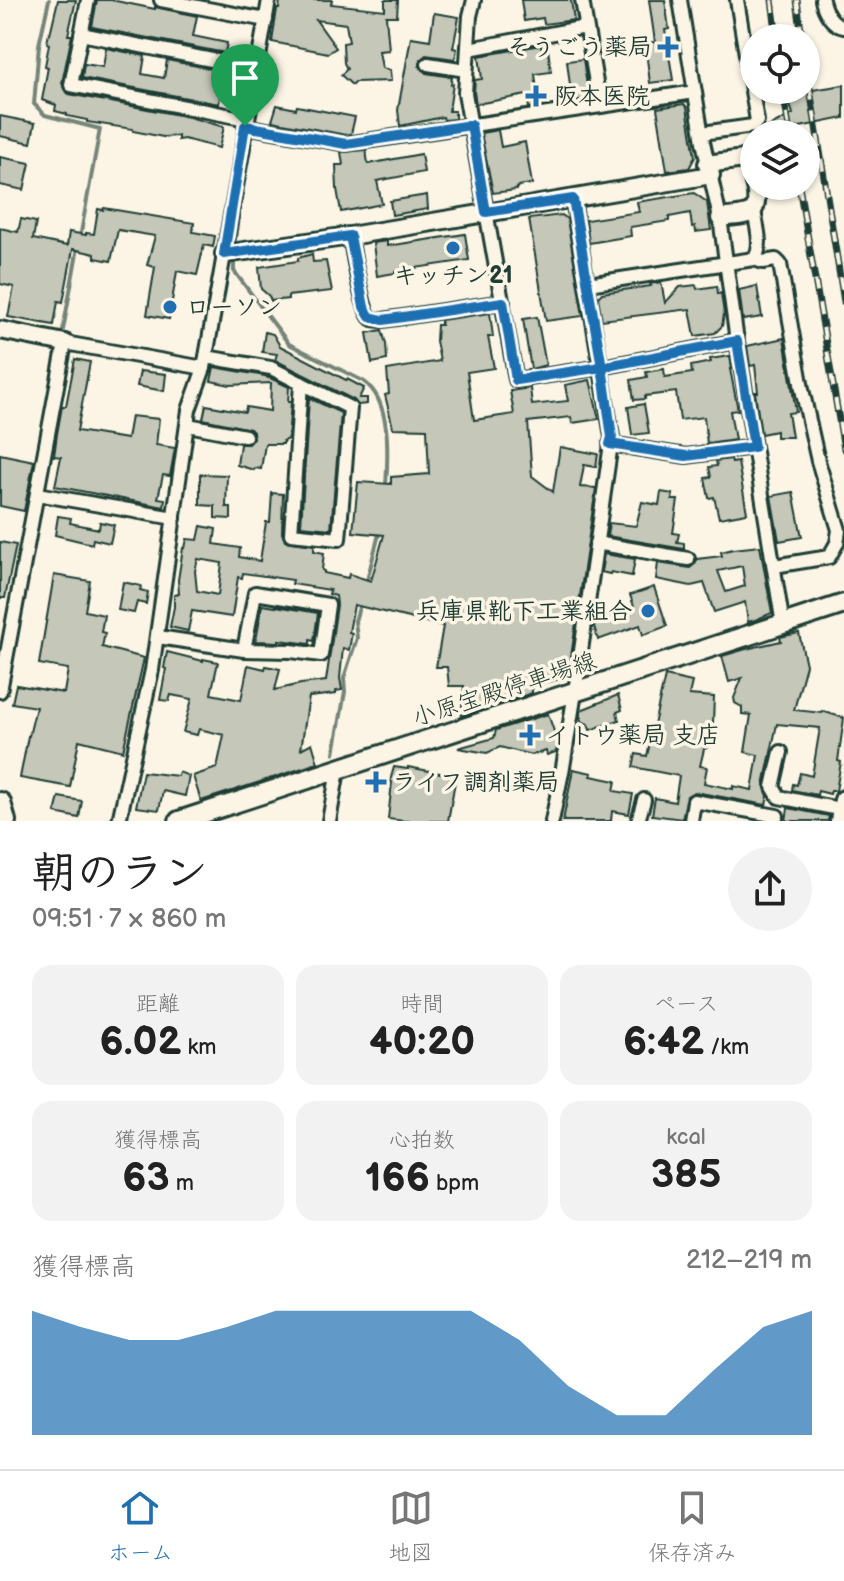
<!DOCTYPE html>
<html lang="ja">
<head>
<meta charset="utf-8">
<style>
	:root { --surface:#fff; --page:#f2f2f2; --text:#222; --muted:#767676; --line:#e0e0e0; --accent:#1f6fb2 }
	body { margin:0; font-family:"Balsamiq Sans","Klee One",sans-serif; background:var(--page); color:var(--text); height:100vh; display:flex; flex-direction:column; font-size:30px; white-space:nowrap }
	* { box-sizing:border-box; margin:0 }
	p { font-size:26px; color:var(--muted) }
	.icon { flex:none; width:44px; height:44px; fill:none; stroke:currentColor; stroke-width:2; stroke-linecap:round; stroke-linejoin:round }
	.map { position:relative; height:821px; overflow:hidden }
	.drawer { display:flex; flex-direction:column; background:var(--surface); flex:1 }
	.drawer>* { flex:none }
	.controls { position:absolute; left:740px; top:24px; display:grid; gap:16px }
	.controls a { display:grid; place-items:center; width:80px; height:80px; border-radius:50%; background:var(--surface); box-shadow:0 2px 6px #0004; font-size:40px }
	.pin { position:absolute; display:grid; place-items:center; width:68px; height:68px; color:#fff; margin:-82px -34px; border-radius:50% 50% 50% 0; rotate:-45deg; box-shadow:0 0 8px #0007 }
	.pin .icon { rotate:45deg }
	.round { display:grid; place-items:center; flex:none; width:84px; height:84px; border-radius:42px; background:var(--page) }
	.summary { display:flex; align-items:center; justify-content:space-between; height:136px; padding:0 32px }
	h1 { font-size:44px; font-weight:600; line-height:60px }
	.stats { display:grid; grid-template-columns:repeat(3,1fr); gap:12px; height:136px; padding:8px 32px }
	.stats div { display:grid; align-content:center; border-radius:20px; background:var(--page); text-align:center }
	.stats b { font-size:40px; font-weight:600 }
	.stats small { font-size:22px; font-weight:400 }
	.stats p { font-size:22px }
	.chart { height:224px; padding:16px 32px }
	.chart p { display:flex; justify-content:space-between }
	.chart svg { width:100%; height:144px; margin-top:8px; fill:var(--accent); opacity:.7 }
	.tab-bar { display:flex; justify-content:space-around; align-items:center; height:112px; border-top:2px solid var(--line); background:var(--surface); font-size:22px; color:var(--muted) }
	.tab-bar a { display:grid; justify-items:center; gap:4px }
	.tab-bar .selected { color:var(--accent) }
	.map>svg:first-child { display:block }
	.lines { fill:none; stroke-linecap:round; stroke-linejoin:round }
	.stream { stroke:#758479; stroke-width:4 }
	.building { fill:#c5c7b9; stroke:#1f3d34; stroke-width:2; fill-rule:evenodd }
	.minor-casing { stroke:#1f3d34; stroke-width:18 }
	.tertiary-casing { stroke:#1f3d34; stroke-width:22 }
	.secondary-casing { stroke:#1f3d34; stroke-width:24 }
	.trunk-casing { stroke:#1f3d34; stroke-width:26 }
	.minor { stroke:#fcf5e5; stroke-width:12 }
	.tertiary { stroke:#fcf5e5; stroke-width:16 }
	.secondary { stroke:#fcf5e5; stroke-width:18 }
	.trunk { stroke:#fcf5e5; stroke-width:20 }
	.rail-casing { stroke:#1f3d34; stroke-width:7 }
	.rail { stroke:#fcf5e5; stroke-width:4; stroke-dasharray:12; stroke-linecap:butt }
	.route-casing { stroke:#fff; stroke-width:16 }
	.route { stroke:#1f6fb2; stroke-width:10 }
	.poi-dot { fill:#1f6fb2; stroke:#fcf5e5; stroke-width:3 }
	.labels { text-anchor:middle; stroke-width:7; stroke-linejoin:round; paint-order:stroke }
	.poi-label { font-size:24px; font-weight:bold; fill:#1f3d34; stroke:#fcf5e5; text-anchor:start }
	.street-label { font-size:24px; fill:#1f3d34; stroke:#fcf5e5 }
</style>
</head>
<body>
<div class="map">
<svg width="844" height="821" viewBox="0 0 844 821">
	<rect width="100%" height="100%" fill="#fcf5e5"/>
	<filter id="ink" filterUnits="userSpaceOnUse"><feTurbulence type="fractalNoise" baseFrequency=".0125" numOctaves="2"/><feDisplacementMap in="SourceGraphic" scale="16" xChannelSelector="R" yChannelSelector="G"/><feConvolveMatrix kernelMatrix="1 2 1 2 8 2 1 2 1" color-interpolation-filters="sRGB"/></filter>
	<g filter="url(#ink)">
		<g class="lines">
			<g class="stream">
				<path d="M49,0L39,45L34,104L45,115L100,129L80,238"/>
				<path d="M235,240L244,173"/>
				<path d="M234,264V271L289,344L363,381C392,400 388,456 386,486"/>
				<path d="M63,330L78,247"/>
				<path d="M366,584L380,530"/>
				<path d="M334,753L345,692L344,678L357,638L355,621L360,604"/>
			</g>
		</g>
		<g class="building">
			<path d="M58,0H76L68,35H72L62,83L65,91L69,94L189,117L224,127L219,148L184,139L178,140V136L163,137L133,131V129L87,122V120L67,116V114L55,111L56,105L42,100L48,67L45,66L49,44L47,43L49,33L50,34Z"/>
			<path d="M97,0H111L155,9V7L197,16L193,36L227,43L225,53L92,27Z"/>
			<path d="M280,0H332L331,4L385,10V0H398L397,16H386L389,50L379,51L382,68L390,70L391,81L355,82L352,85L341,75L347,69L344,63L343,43L349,42L346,24L316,20L336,48L328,53L272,42L277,9H279Z"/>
			<path d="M521,0H571L574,20L544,24L543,18L524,21Z"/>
			<path d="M649,0H665L669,29L665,30L673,80L650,83L645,43L655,42Z"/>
			<path d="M434,13L459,17L453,48L457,49L455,59L426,55L421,59L419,66L426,73L452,77L451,84H453L449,111H455V119L444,120L443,117L400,126L398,110L411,37L430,40Z"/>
			<path d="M541,45L542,50L548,49L551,72L535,74L539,106L529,108L527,95L476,104L474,92L475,80L482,79L479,56Z"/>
			<path d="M106,48L145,56L142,74L164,78L167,60L222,71L218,89L221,90L219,104L82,78L84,64L103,67Z"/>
			<path d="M583,59L589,99L572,101L567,61Z"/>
			<path d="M844,85V118L795,128L784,134H756L793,114L787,94Z"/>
			<path d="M684,104L687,107L695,157L689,168L667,171L657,108Z"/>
			<path d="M277,105L296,109L297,106L355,117L351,134L346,135L272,121Z"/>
			<path d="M0,116L35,123L31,143L0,136Z"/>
			<path d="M498,130L501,147L525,142L532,184L518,186L516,190L493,193L481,133Z"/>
			<path d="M366,150L368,164L421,154L424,172L377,181L382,204L341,212L337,189L336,165H343L341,152Z"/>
			<path d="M0,157L30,163L24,190L0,185Z"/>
			<path d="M694,193L707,202L711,230L696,232L695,226L692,227L690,213L669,217V221L630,227L631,236L589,243L586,220L639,212L637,202Z"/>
			<path d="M427,195L428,209L392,215L390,201Z"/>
			<path d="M104,208L194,223L193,232L215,236L213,247L204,245L197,275L177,271L169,319L147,315L155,267L147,265L155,236L118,230L111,261L95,258V254L73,249L63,302L58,301L54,325L8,317L14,287L0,284V228L18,232L21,219L36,222L33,239L67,246L69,232L86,235V233L94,234L98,209L103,210Z"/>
			<path d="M562,215L567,219L583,316L546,321L529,219Z"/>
			<path d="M465,234L469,260L395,271V273L377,276L373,243L387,241V246Z"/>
			<path d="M312,254L313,262L326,261L332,291L288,296V299L271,301L269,296L261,289L259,267L298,261V258Z"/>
			<path d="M661,282L665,303L680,287L696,285L697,289L717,286L718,294L721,293L724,314L722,326L715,333L695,336L690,309L602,320L598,297L602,293L651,286L650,284Z"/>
			<path d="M757,286L762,317L743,320L739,290Z"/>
			<path d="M490,313L493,337H488L494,368L467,372L474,420L514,414L510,391L530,388L532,405L568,401L565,385L590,380L599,419L572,423L571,417L528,422L532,476L553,492L560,447L598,454L596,467L584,465L580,487L596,488L568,677L532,686V693L461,716L464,686H449L447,667H436L443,626L354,605L349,632L352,633L349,650L343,648L340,678L342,690L336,691V694L309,697L301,749L312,743L318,763L201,801L193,776L217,768L224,735L199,729L197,735L183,732L192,699L171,695L169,701L160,700L166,669L164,668L167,652L203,661V659L218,662L211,694L241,700L248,665L265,669L266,666L280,669L275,690L301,684L326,681L337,605L336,596L329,594L330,590L292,584L293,580L243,573L242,578L238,577L232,617L192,611L188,631L170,627L174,607V595L179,594L178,580L183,548H185L187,539L198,540L201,526L216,529L214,544L240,548L239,557L260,561L266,522H270L272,493L283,494L282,533L285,541L314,545V551L324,553L322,570L324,571V573L348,578L349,574L371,581L384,535L353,532L358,482L391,484V477L429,474L427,429L393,428L385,395L389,394L387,370L440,361L436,341L437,325H441V320ZM198,559L222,563L218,595L197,591L195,571Z"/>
			<path d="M537,317L546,365L531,369L523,319Z"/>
			<path d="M382,330L386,344L387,360L372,363L367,333Z"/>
			<path d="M265,332L273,334L280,346L346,380L347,379L364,388L359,398H367V404L358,405L354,400L275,360L277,354L262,352Z"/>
			<path d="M784,338L796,412L788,413L792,437H776V431L761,434L755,392H758L755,365L750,366L747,346Z"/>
			<path d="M730,356L732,369H730L738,410L730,411L735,440L707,444L704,417L680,420L676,392L645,396V399L634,400L631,380L647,377L646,372L664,369L665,377L692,373L691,366L711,362L710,359Z"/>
			<path d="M75,359L90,362L77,431L127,439L131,416L159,419L156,445L175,448L170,476L163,475L158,498L165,499L164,507L55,486L61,457L54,456L57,434L62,406H66Z"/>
			<path d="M214,367L265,376L268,378V377L289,387L288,402H291L288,439L283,441V444H265L261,469L255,468L254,470L237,465L240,444H249L254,438L253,432L250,429L203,419L206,405L245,412L246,407L270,411L271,383L230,385L211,381Z"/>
			<path d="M140,371L166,374L164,391L137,386Z"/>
			<path d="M309,398L341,413L331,529L301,526Z"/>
			<path d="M644,404L649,433L632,435L628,407Z"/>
			<path d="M0,454L34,461L24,511L0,506Z"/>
			<path d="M731,459L732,463L738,462L747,513L719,518L714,497L709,498L705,478L711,477L709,467L717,466L716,461Z"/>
			<path d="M200,474L227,475L226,507H231V519L215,518V506L200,505Z"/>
			<path d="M661,492L673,494L672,500H678L673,533L679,534L677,542L684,543V549L607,536L609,523L636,526L642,502L659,505Z"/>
			<path d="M793,492L802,537L779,541L771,496Z"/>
			<path d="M58,516L71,518L70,523L99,529L100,522L114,525L110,543L93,539L92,544L55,535Z"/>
			<path d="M0,542L16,545L5,598H0Z"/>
			<path d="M760,546L772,613L755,620L748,622L745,602L714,612L704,583L691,586L656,579L658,563L690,568L695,564L697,559L722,556L721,552L733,549ZM742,566L745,586L726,592L718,571Z"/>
			<path d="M604,554L635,559L632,576L611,572L610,574L601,572Z"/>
			<path d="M54,575L90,581L85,611L104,615L101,632L105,633L102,647L144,658L123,751L79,740L70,787L20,778L28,736H29L36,707L12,703L16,685L64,693L68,669L39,664Z"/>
			<path d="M123,582L141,586L140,590L148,592L146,604L137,602L134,613L118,610Z"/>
			<path d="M654,587L667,626L643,635L640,625L598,640L594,626L597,620L634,606L630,595Z"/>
			<path d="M262,605L276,607V606L318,613L314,641L310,640V644L279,640V642L256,641Z"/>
			<path d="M799,633L806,665L794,710L822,713V711L844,718L838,761L841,762L836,791H831L830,794L818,791L817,795L792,790L793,784L797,785L800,773L812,776L820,728L777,724L764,785L768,796L766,805L695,792L687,796L682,819L652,815L655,798L675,802L679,776L633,767L636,754L647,756L665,676L692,682L689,695L714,697L713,723H710L707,748L704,749L700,766L707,767L704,783L733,789V786L752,790L758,755L745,752L751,715L742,714V707L735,703L734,698L742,678L729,682L722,656L746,649L781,641L780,637Z"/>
			<path d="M618,695L622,710L617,712L619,720L590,730L588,724L581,721V710Z"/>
			<path d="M548,714L558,743L556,752L547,755L546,751L532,755L500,747L487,753L458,748L494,738L496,730Z"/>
			<path d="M394,767L408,769V767L456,776L448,821H404L388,819L392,782L390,781Z"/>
			<path d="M573,769L592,773L591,776L616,781L614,791L633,794L629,814L612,811L611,821H563Z"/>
			<path d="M143,772L178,776L179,772L189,776L185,796L163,791L159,810L136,807Z"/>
			<path d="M59,797L82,801L79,818L55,813Z"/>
			<path d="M788,808L829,816L828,821H786Z"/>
		</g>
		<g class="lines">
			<defs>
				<g id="minor">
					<path d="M88,0L71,85L247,119"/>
					<path d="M161,0L266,20"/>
					<path d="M474,0L470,16L465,93L516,380L602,367L737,341"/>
					<path d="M582,0L600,106"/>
					<path d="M680,0L703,142L720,218L737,341L783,625"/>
					<path d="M822,0C824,11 832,25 844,27"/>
					<path d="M81,34L257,69"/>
					<path d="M469,49L586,27"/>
					<path d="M428,64L466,70"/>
					<path d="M245,126L346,144L695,92"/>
					<path d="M702,133L753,126L757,121L737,0"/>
					<path d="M350,236C353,250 362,311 371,318C374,320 379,320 383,320L503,302"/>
					<path d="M754,259L763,262L776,260L780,264L802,389L818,461L839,530L837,543L829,557L774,566"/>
					<path d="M588,284L754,259C764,246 756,226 754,210"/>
					<path d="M206,357L271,368L350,408L339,539L291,534L301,383"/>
					<path d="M188,425L245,436"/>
					<path d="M610,444L686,456L754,447"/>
					<path d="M43,495L174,518"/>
					<path d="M596,543L688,559"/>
					<path d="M158,637L244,650L291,651L321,655L328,605L255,593L244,650"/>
					<path d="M0,691L65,343L204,368"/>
					<path d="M781,752L773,787L779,797L844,810"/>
					<path d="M119,821L152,670L189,410L204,368L269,0"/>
					<path d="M329,821L338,770"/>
					<path d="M552,821L563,767L575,692L612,437L573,199"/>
					<path d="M638,821L644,800"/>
					<path d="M691,821L694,801L777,816"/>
				</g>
				<g id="tertiary">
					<path d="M707,164L744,159L752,170L754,183"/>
					<path d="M720,218C747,214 761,219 755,186"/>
					<path d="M224,254L350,236L711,175"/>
					<path d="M0,330L65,343"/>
				</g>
				<g id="secondary">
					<path d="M179,821L844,604"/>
					<path d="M840,821L844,800"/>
				</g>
				<path id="trunk" d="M0,803L5,821"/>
			</defs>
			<use href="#minor" class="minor-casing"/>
			<use href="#tertiary" class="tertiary-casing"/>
			<use href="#secondary" class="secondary-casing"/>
			<use href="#trunk" class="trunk-casing"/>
			<use href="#minor" class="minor"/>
			<use href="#tertiary" class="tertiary"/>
			<use href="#secondary" class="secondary"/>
			<use href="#trunk" class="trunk"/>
			<defs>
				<g id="rail">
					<path d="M772,0L777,38"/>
					<path d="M797,0L802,38"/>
					<path d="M806,64L844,302"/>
					<path d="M783,90L790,134"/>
					<path d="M799,186L844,449"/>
				</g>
			</defs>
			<use href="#rail" class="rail-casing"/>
			<use href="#rail" class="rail"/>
		</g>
	</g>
	<g class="lines" filter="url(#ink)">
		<defs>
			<path id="route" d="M245,126L224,254L350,236L364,307L370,317L383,320L503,302L516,380L602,367L612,437L610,444L686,456L754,447L737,341L602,367L573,199L486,212L471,125L346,144L245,126"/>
		</defs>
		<use href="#route" class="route-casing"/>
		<use href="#route" class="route"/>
	</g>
	<g class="poi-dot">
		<path d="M664 35h8v8h8v8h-8v8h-8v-8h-8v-8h8z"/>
		<path d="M532 84h8v8h8v8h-8v8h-8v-8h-8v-8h8z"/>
		<circle cx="453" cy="248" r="8"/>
		<circle cx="170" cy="307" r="8"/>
		<circle cx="648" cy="611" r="8"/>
		<path d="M526 723h8v8h8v8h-8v8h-8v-8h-8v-8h8z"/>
		<path d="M372 770h8v8h8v8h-8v8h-8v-8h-8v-8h8z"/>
	</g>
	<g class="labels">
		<g class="poi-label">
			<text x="652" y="55" text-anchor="end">そうごう薬局</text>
			<text x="554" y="104">阪本医院</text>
			<text x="453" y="283" text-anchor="middle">キッチン21</text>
			<text x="186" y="315">ローソン</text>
			<text x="632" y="619" text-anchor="end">兵庫県靴下工業組合</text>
			<text x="546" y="743">イトウ薬局 支店</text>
			<text x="392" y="790">ライフ調剤薬局</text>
		</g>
		<g class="street-label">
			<text transform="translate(504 689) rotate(-18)" y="8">小原宝殿停車場線</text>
		</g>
	</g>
</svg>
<div class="controls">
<a><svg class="icon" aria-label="locate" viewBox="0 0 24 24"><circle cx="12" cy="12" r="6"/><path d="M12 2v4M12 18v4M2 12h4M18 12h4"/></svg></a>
<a><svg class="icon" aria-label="layers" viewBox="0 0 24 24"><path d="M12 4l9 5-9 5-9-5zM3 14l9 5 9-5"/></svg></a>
</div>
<div class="pin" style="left:245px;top:126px;background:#1e9e55"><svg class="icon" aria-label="arrive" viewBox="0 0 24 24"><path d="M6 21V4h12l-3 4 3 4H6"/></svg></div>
</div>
<section class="drawer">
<div class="summary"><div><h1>朝のラン</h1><p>09:51 · 7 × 860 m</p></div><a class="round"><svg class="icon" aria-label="share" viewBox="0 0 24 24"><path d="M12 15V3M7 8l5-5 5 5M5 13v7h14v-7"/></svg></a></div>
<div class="stats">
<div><p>距離</p><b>6.02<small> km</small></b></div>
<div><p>時間</p><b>40:20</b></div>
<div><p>ペース</p><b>6:42<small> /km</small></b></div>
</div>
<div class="stats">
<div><p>獲得標高</p><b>63<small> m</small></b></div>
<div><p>心拍数</p><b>166<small> bpm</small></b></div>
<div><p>kcal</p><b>385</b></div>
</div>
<div class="chart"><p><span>獲得標高</span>212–219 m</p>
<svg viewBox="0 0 160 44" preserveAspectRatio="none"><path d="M0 44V6L10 11L20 15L30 15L40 11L50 6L60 6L70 6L80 6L90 6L100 15L110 29L120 38L130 38L140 24L150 11L160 6V44z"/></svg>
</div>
</section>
<nav class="tab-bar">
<a class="selected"><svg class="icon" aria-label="home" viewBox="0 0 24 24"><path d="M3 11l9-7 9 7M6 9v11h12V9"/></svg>ホーム</a>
<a><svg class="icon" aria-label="map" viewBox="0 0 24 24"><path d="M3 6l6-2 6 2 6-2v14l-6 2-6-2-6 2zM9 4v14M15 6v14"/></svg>地図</a>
<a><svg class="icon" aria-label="saved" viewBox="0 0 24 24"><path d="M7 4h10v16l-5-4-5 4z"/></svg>保存済み</a>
</nav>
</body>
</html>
